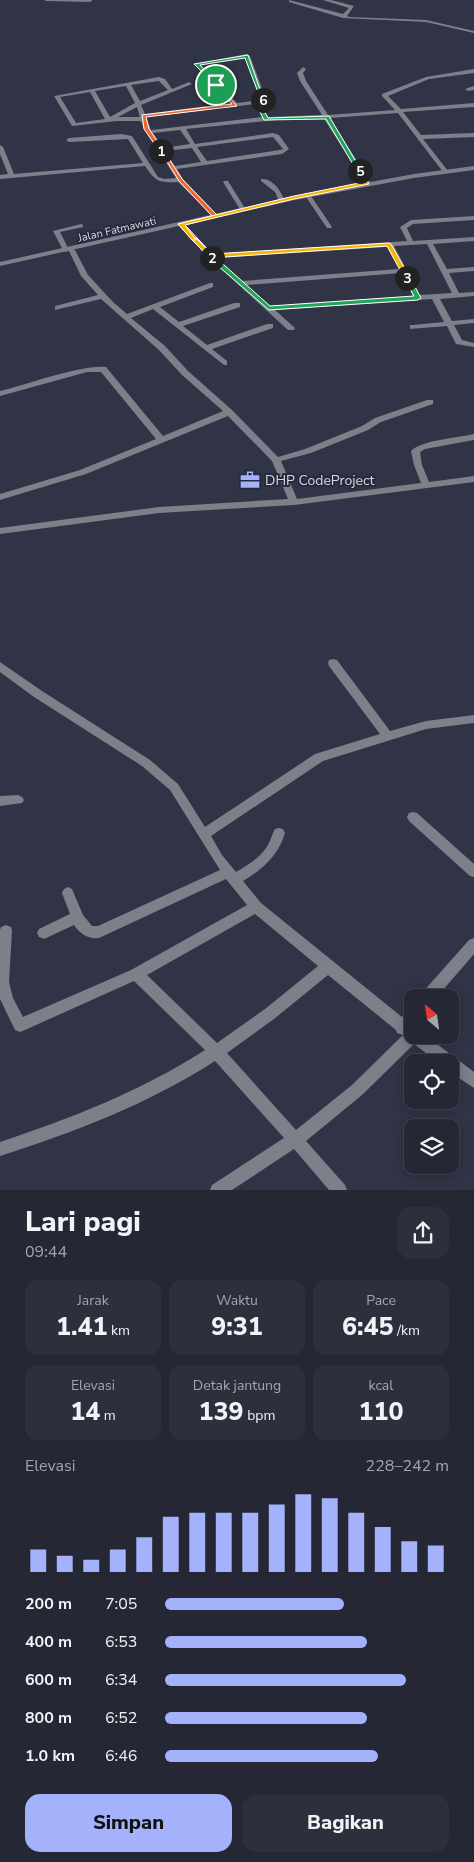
<!DOCTYPE html>
<html lang="id">
<head>
<meta charset="utf-8">
<style>
	:root { --surface:#252734; --page:#2d2f3c; --text:#f1f3f6; --muted:#a3a5ac; --line:#42444f; --accent:#a4b2fc }
	body { margin:0; font-family:"Nunito Sans",sans-serif; background:var(--page); color:var(--text); height:100vh; display:flex; flex-direction:column; font-size:19px; white-space:nowrap }
	* { box-sizing:border-box; margin:0 }
	p { font-size:16px; color:var(--muted) }
	.icon { flex:none; width:28px; height:28px; fill:none; stroke:currentColor; stroke-width:2; stroke-linecap:round; stroke-linejoin:round }
	.map { position:relative; height:1190px; overflow:hidden }
	.panel { display:flex; flex-direction:column; background:var(--surface); flex:1 }
	.panel>* { flex:none }
	.needle { width:32px; rotate:331deg }
	.fabs { position:absolute; left:404px; top:989px; display:grid; gap:10px }
	.fabs a { display:grid; place-items:center; width:55px; height:55px; border-radius:10px; background:var(--surface); box-shadow:0 2px 12px #0003,0 0 0 1px var(--line); font-size:25px }
	.pin { position:absolute; display:grid; place-items:center; width:42px; height:42px; color:#fff; margin:-21px; border:2px solid #fff; border-radius:50%; box-shadow:0 1px 5px #0007 }
	.km { position:absolute; width:25px; height:25px; margin:-12px; border-radius:50%; background:#222; color:#fff; font-size:14px; line-height:25px; text-align:center }
	.round { display:grid; place-items:center; flex:none; width:52px; height:52px; border-radius:15px; background:var(--page) }
	.summary { display:flex; align-items:center; justify-content:space-between; height:85px; padding:0 25px }
	h1 { font-size:28px; font-weight:800; line-height:38px }
	.figures { display:grid; grid-template-columns:repeat(3,1fr); gap:8px; height:85px; padding:5px 25px }
	.figures div { display:grid; align-content:center; border-radius:12px; background:var(--page); text-align:center }
	.figures b { font-size:25px; font-weight:800 }
	.figures small { font-size:14px; font-weight:400 }
	.figures p { font-size:14px }
	.chart { height:140px; padding:10px 25px }
	.chart p { display:flex; justify-content:space-between }
	.chart svg { width:100%; height:90px; margin-top:5px; stroke:var(--accent); stroke-width:6 }
	.primary-button { display:flex; gap:10px; margin-top:auto; padding:10px 25px }
	.primary-button a { flex:1; height:58px; border-radius:15px; background:var(--accent); color:#111; font-size:20px; font-weight:800; line-height:58px; text-align:center }
	.primary-button a+a { background:var(--page); color:var(--text) }
	ul { padding:0 25px; list-style:none; font-size:16px }
	li { display:grid; grid-template-columns:80px 60px 1fr; align-items:center; height:38px }
	li i { height:12px; border-radius:6px; background:var(--accent) }
	.map>svg:first-child { display:block }
	.lines { fill:none; stroke-linecap:round; stroke-linejoin:round }
	.minor { fill:#7d7f89; fill-rule:evenodd }
	.tertiary { fill:#7d7f89; fill-rule:evenodd }
	.split-1 { fill:#f0652b; stroke:#fff }
	.split-2 { fill:#f0652b; stroke:#fff }
	.split-3 { fill:#22a559; stroke:#fff }
	.split-4 { fill:#f5b400; stroke:#fff }
	.split-5 { fill:#f5b400; stroke:#fff }
	.split-6 { fill:#22a559; stroke:#fff }
	.split-7 { fill:#22a559; stroke:#fff }
	.labels { text-anchor:middle; stroke-width:4; stroke-linejoin:round; paint-order:stroke }
	.far-street-label { font-size:11px; fill:#d6d9e4; stroke:#272a3c }
	.poi-label { font-size:14px; fill:#d6d9e4; stroke:#272a3c; text-anchor:start }
</style>
</head>
<body>
<div class="map">
<svg width="474" height="1190" viewBox="0 0 474 1190">
	<rect width="100%" height="100%" fill="#313446"/>
	<g class="lines">
		<g class="minor">
			<path d="M44,0H92V1L90,2L46,1Z"/>
			<path d="M289,0L343,14L349,8L323,0H331L354,6L347,16L350,17L426,20L474,31V33L426,22L343,18L289,2Z"/>
			<path d="M247,54L250,56L267,102L261,104L268,117L322,115L300,81L297,73L303,67L306,69L303,73L306,81L328,115L395,110L382,96V94L426,77L474,69V73L429,79L388,96L401,109L474,103V107L403,112L421,135L474,133V137L423,139L448,171L445,173L443,172L398,113L330,118L371,183L368,185L365,183L324,119H287L186,129L195,144L273,133L279,135L289,149L282,154L177,169L183,179L217,215L218,216L215,218L178,182C159,183 156,182 145,166L0,179V175L8,174L0,154V145L3,147L14,174L143,163L128,139L69,142L66,140L69,138L121,134L132,136L158,177L165,179L176,178L144,129L141,121H117L72,126L54,96L159,77L165,79L172,89L189,82L192,84L141,105L145,114L231,103L194,64ZM245,58L261,100L237,103L201,65ZM159,81L168,90L140,101L131,85ZM126,86L135,103L110,117L95,91ZM90,92L105,119L76,123L60,97ZM255,104L262,117L151,130L146,117ZM137,107L140,117H118ZM180,130L190,144L163,148L153,133ZM273,137L283,149L280,150L207,161L197,147ZM192,148L201,162L175,166L165,151Z"/>
			<path d="M474,86V90L468,91L465,89Z"/>
			<path d="M261,179C272,178 281,190 284,200L283,201H279L275,192L261,181Z"/>
			<path d="M224,181H228L246,210L245,211H241L223,182Z"/>
			<path d="M305,193H309L332,227L331,228H327L304,194Z"/>
			<path d="M474,216V220L413,224L407,228L413,241L474,237V241L433,244L447,269L474,267V271L449,273L459,293L474,292V296L440,299L452,321L474,319V323L454,325L462,340L474,343V347L456,344L447,326L410,329V325H413L444,322L432,299L275,310L295,328L294,330H288L208,257L178,224L183,223L212,254L407,241L400,227L411,220ZM427,244L452,293L420,295L394,246ZM387,247L399,269L242,281L216,258ZM401,273L413,296L270,306L247,285Z"/>
			<path d="M81,224L83,225V227L60,232L69,250L72,248L75,250L88,275L113,302L127,314L210,283H213V287L160,307L179,322L234,303H240V307L183,326L207,345L267,324H273V328L212,349L227,361V365H224L153,309L131,318L165,346L188,371L232,410L278,457L305,449L362,426L375,418L427,400H433V404L381,422L368,430L311,453L281,461L297,499L421,483L414,465L411,451C422,440 457,438 474,434V440L425,449L420,452L422,465L429,482L474,476V482L294,505L159,513L0,534V528L159,507L288,499L272,461L228,416L86,474L0,500V494L80,470L156,439L101,372H87L0,396V391C25,385 83,364 106,367L163,436L223,411L182,375L159,350L101,299L55,310V306L98,295L81,276L69,251L64,252L53,231Z"/>
			<path d="M333,659L337,660L390,731L426,721L474,715V723L426,729L323,761L211,836L222,855L236,872C248,865 261,857 268,845C271,840 272,834 275,829L279,828L283,829L285,833C278,856 263,869 243,881L261,903L402,1017L407,1010L412,1009V1035H425L474,1072V1088L450,1072V1062H438L414,1044L362,1095L306,1141L345,1185L347,1190H329L294,1149L232,1190H210L212,1185L284,1138L215,1061C148,1104 75,1132 0,1156V1142C72,1118 141,1091 205,1050L134,981L25,1030L20,1032L15,1030L0,999V930L1,927L6,925L11,927L12,931L9,982L13,998L23,1017L131,970L247,905L226,879L99,938C88,939 80,934 74,925L44,939L39,937L37,933L39,929L70,914L62,893L64,889L68,887L72,889L83,915L92,926H98L220,870L170,790L142,766L34,697L0,672V662L42,691L150,760L178,784L205,827L315,754L380,734L329,666L328,663L329,660ZM255,914L318,966L265,1009L217,1043L147,975ZM328,975L396,1030L397,1033L403,1035L352,1085L296,1130L227,1053L274,1019Z"/>
			<path d="M18,795L22,797L24,800L22,803L0,806V796Z"/>
			<path d="M413,812L417,813L474,864V877L470,876L409,821L407,817L409,813Z"/>
			<path d="M474,938V954L436,998H420L422,993L469,940Z"/>
		</g>
		<path class="tertiary" d="M474,166V170L414,178L295,200L0,266V262L295,196L414,174Z"/>
	</g>
	<path class="split-1" d="M216,83L237,106L146,117L149,129L164,151L160,152L144,129L142,115L232,104L214,86Z"/>
	<path class="split-2" d="M160,150H163L182,179L218,216L185,225L214,256V259H210L178,224L212,216L179,181Z"/>
	<path class="split-3" d="M210,256H214L270,306L414,296L404,278L407,276L410,278L421,298L418,300L269,310L210,259Z"/>
	<path class="split-4" d="M192,238H196L212,254L389,243L391,244L410,278L405,279L387,246L210,258L192,240Z"/>
	<path class="split-5" d="M360,169L369,184L294,199L185,225L196,240H192L178,224L294,196L364,182L357,171Z"/>
	<path class="split-6" d="M263,99L266,102L260,104L268,118L329,116L362,172L357,171L326,119L264,120L255,102Z"/>
	<path class="split-7" d="M248,55L264,101L261,100L245,58L200,65L217,84L216,86L194,64Z"/>
	<defs>
		<symbol id="office-bare" viewBox="-9 -9 18 18"><path d="M-6-3h4V-5.5h4V-3h4V5H-6ZM-1-4.5V-3h2v-1.5ZM-6 0V1H6V0Z" fill="#a4b2fc" stroke="#272a3c" stroke-width="2.5" paint-order="stroke"/></symbol>
	</defs>
	<g fill-rule="evenodd">
		<use href="#office-bare" x="236" y="466" width="28" height="28"/>
	</g>
	<g class="labels">
		<g class="far-street-label">
			<text transform="translate(117 229) rotate(-13)" y="4">Jalan Fatmawati</text>
		</g>
		<g class="poi-label">
			<text x="265" y="485">DHP CodeProject</text>
		</g>
	</g>
</svg>
<div class="fabs">
<a><svg class="needle" viewBox="-14 -14 28 28"><path d="M0-13l5 13h-10z" fill="#e53935"/><path d="M0 13l5-13h-10z" fill="#a3a5ac"/></svg></a>
<a><svg class="icon" aria-label="locate" viewBox="0 0 24 24"><circle cx="12" cy="12" r="6"/><path d="M12 2v4M12 18v4M2 12h4M18 12h4"/></svg></a>
<a><svg class="icon" aria-label="layers" viewBox="0 0 24 24"><path d="M12 4l9 5-9 5-9-5zM3 14l9 5 9-5"/></svg></a>
</div>
<div class="pin" style="left:216px;top:85px;background:#1e9e55"><svg class="icon" aria-label="arrive" viewBox="0 0 24 24"><path d="M6 21V4h12l-3 4 3 4H6"/></svg></div>
<b class="km" style="left:161px;top:151px">1</b>
<b class="km" style="left:212px;top:258px">2</b>
<b class="km" style="left:407px;top:278px">3</b>
<b class="km" style="left:360px;top:171px">5</b>
<b class="km" style="left:263px;top:100px">6</b>
</div>
<section class="panel">
<div class="summary"><div><h1>Lari pagi</h1><p>09:44</p></div><a class="round"><svg class="icon" aria-label="share" viewBox="0 0 24 24"><path d="M12 15V3M7 8l5-5 5 5M5 13v7h14v-7"/></svg></a></div>
<div class="figures">
<div><p>Jarak</p><b>1.41<small> km</small></b></div>
<div><p>Waktu</p><b>9:31</b></div>
<div><p>Pace</p><b>6:45<small> /km</small></b></div>
</div>
<div class="figures">
<div><p>Elevasi</p><b>14<small> m</small></b></div>
<div><p>Detak jantung</p><b>139<small> bpm</small></b></div>
<div><p>kcal</p><b>110</b></div>
</div>
<div class="chart"><p><span>Elevasi</span>228–242 m</p>
<svg viewBox="0 0 160 44" preserveAspectRatio="none"><path d="M5 44V33M15 44V36M25 44V38M35 44V33M45 44V27M55 44V17M65 44V15M75 44V15M85 44V15M95 44V11M105 44V6M115 44V8M125 44V15M135 44V22M145 44V29M155 44V31"/></svg>
</div>
<ul>
<li><b>200 m</b>7:05<i style="width:63%"></i></li>
<li><b>400 m</b>6:53<i style="width:71%"></i></li>
<li><b>600 m</b>6:34<i style="width:85%"></i></li>
<li><b>800 m</b>6:52<i style="width:71%"></i></li>
<li><b>1.0 km</b>6:46<i style="width:75%"></i></li>
</ul>
<div class="primary-button"><a>Simpan</a><a>Bagikan</a></div>
</section>
</body>
</html>
